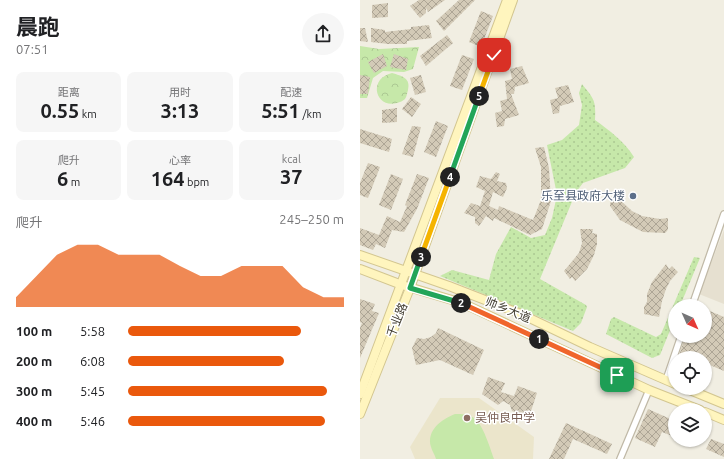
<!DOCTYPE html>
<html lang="zh">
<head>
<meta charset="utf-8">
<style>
	:root { --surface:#fff; --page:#f6f6f6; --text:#202124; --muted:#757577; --accent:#ea580c }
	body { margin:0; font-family:Ubuntu,"Noto Sans SC",sans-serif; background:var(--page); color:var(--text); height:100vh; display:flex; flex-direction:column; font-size:15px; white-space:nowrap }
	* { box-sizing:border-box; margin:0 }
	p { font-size:13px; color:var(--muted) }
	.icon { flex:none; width:22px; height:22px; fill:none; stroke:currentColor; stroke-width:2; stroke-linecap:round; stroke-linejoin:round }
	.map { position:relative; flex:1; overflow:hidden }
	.drawer { display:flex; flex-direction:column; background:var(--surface); width:360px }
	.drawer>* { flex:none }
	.needle { width:26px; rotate:135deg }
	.fabs { position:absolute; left:308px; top:299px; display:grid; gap:8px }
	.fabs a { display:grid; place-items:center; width:44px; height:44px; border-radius:50%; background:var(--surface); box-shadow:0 1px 3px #0004; font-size:20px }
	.pin { position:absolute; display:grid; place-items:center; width:34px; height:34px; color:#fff; margin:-17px; border-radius:8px; box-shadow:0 2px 6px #0006 }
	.km { position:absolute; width:20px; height:20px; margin:-10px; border-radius:50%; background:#222; color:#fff; font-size:11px; line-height:20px; text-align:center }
	.round { display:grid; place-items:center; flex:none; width:42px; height:42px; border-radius:21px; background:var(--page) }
	.headline { display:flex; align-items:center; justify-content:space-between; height:68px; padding:0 16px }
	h1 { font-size:22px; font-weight:700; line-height:30px }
	.metrics { display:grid; grid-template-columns:repeat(3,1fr); gap:6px; height:68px; padding:4px 16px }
	.metrics div { display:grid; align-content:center; border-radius:8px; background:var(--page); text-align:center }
	.metrics b { font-size:20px; font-weight:700 }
	.metrics small { font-size:11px; font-weight:400 }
	.metrics p { font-size:11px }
	.chart { height:112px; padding:8px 16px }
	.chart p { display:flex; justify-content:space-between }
	.chart svg { width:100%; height:72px; margin-top:4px; fill:var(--accent); opacity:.7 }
	ul { padding:0 16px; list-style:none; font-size:13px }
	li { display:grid; grid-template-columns:64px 48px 1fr; align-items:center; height:30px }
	li i { height:10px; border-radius:5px; background:var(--accent) }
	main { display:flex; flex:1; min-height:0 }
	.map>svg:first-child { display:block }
	.residential { fill:#e6e0d0 }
	.education { fill:#ebe5cb }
	.grass { fill:url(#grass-dots) }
	.forest { fill:url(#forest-crowns) }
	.garden { fill:#c6e8a9 }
	.building { fill:url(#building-cross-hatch) }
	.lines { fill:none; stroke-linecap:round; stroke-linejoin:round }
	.minor-casing { stroke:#c0b9a7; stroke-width:8 }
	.secondary-casing { stroke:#d3c690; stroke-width:10 }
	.minor { stroke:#fff; stroke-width:5.5 }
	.secondary { stroke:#fff5be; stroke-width:8 }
	.split-1-casing { stroke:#fff; stroke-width:8 }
	.split-2-casing { stroke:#fff; stroke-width:8 }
	.split-3-casing { stroke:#fff; stroke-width:8 }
	.split-4-casing { stroke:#fff; stroke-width:8 }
	.split-5-casing { stroke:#fff; stroke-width:8 }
	.split-6-casing { stroke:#fff; stroke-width:8 }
	.split-1 { stroke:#f0652b; stroke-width:5 }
	.split-2 { stroke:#f0652b; stroke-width:5 }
	.split-3 { stroke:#22a559; stroke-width:5 }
	.split-4 { stroke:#f5b400; stroke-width:5 }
	.split-5 { stroke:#22a559; stroke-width:5 }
	.split-6 { stroke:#f5b400; stroke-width:5 }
	.service-dot { fill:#5c6f8a; stroke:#fff; stroke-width:1.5 }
	.education-dot { fill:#8d6e63; stroke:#fff; stroke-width:1.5 }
	.labels { text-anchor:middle; stroke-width:3; stroke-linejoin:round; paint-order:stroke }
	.service-label { font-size:12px; fill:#4e5e75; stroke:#fff; text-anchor:end }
	.street-label { font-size:12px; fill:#433e32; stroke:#fff }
	.education-label { font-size:12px; fill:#785e54; stroke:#fff; text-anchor:start }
</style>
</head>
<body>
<main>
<section class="drawer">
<div class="headline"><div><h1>晨跑</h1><p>07:51</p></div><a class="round"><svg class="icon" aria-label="share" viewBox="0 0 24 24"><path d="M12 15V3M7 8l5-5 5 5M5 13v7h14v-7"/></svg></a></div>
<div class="metrics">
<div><p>距离</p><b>0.55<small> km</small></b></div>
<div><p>用时</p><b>3:13</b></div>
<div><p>配速</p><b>5:51<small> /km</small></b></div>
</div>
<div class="metrics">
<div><p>爬升</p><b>6<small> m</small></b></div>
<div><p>心率</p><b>164<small> bpm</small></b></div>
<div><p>kcal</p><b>37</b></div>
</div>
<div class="chart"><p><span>爬升</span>245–250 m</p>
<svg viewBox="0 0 160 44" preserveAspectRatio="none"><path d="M0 44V38L10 25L20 12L30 6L40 6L50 12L60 12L70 12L80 19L90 25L100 25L110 19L120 19L130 19L140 32L150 38L160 38V44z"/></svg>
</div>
<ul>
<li><b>100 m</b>5:58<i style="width:80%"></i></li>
<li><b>200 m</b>6:08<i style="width:72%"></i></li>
<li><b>300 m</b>5:45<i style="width:92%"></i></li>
<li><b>400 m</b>5:46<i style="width:91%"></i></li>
</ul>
</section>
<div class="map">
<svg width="364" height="459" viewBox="0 0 364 459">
	<defs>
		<pattern id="grass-dots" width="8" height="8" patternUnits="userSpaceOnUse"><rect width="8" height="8" fill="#c6e8a9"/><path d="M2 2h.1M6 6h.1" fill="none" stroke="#abc892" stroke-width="1.8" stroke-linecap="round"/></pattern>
		<pattern id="forest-crowns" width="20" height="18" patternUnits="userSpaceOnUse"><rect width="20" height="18" fill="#c6e8a9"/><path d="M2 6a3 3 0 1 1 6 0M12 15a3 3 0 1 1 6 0" fill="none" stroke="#abc892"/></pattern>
		<pattern id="building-cross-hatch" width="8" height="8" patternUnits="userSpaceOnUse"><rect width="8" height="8" fill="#d3cab7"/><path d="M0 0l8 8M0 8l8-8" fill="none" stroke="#ada595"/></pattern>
	</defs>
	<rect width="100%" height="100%" fill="#f1eee2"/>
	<path class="residential" d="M364,230V304L339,294Z"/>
	<path class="education" d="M80,398H119L174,437L173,459H55L50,447Z"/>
	<g class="grass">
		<path d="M222,84C234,99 236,100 235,120C250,131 264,141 274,157L265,168L223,183L216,192L180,279L226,305L227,307L221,323L213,331L80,276L92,270L129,280L136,254L151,227L171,238L185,235L192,218L197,195L187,145L202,140L219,125L222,105L219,93Z"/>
		<path d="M334,257L340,258L320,306H315V318L300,355L292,358L246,334L251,319L254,317L296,337L301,334Z"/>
	</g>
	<g class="forest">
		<path d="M0,46L19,49L59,47L53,69L44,72L23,71L13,78L7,98H0Z"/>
		<path d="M32,73C42,76 51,78 48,90C47,93 47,96 45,99C43,101 40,102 37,103C16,109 7,79 32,73Z"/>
	</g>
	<path class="garden" d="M95,414C102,414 109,414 114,418C123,424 130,448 134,459H76C75,455 72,451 71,447C66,430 82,419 95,414Z"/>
	<g class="building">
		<path d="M59,0H85L68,12L66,8V13L60,18L50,6Z"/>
		<path d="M99,0H115L84,31L76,21Z"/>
		<path d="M28,3V17L12,18V5Z"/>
		<path d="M121,11L133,16L121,47L109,42Z"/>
		<path d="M69,25L72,38L47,41V44H28L11,42V28L25,30V32L51,29V27Z"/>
		<path d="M0,28H5L8,42L0,41Z"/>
		<path d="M87,35L93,43L66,66L60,56Z"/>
		<path d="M23,54L27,66L14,73L8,62Z"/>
		<path d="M34,54L48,59L46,70L30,67Z"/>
		<path d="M102,55L114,59L102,90L90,86Z"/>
		<path d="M162,66L169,83L155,87L154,94H151L159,115L145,119L144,126L137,127L135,113L142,111L140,101L147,99L145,81L152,79L150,69Z"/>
		<path d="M0,75L10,77L8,94H0Z"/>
		<path d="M61,75L66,92L55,95L50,78Z"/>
		<path d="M208,85L214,102L200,106L199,113L193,114L190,100L198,98L195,88Z"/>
		<path d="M51,97L61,104L52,117L42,109Z"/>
		<path d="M37,108V122L22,123V110Z"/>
		<path d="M76,121L88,126L76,157L64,152Z"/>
		<path d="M52,126L61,127L53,157L42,154Z"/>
		<path d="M0,129L32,139L29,152L0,143Z"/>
		<path d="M184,147L189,168L191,201L182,229L170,235L134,218L133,221L126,216L119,226L115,223V217L104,213L111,203L120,206L125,191L116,187L120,176L131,179L136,172L140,174L137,181L146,183L147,188L143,197L133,192L129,206L138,210L139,206L173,220L181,200V167L175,148Z"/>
		<path d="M8,163L20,167L8,198L0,195V183Z"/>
		<path d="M31,174L43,179L31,210L19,205Z"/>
		<path d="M57,174L69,178L57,209L44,232L32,230L25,248L16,244L13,250L0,245V228L19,235L27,216L40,222L47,206L45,205Z"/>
		<path d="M258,198L272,211L282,216L300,219L308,218V229L307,231L305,233L283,232L260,220L250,206V203Z"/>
		<path d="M220,229H233L232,233L237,234V244L234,255L227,269L215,281L212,277L210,279L204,271L219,253L222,243Z"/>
		<path d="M306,264L309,269L312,266L318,272L310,281L306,289L302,301L299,317L284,314V307L287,302V294L292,282Z"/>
		<path d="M0,299L15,304L12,311L19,313L0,358V328L2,323L0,322Z"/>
		<path d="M345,309L364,317V371L345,363V358H333L320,353L325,336H345Z"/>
		<path d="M78,328L124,350L113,375L80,360L56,365L52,348L57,338L64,339L71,337L76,333Z"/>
		<path d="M128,377L145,383L141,392L154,396L158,386L177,393L169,417L152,411L150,405L143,401L138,405L122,394Z"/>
		<path d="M288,409L315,421V437L302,432L295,447L275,438Z"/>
		<path d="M206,423L252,444L247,454L213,439L204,459H189Z"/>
		<path d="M351,439L364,444V457L346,449Z"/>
	</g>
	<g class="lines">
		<defs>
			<g id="minor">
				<path d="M332,306L364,214"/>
				<path d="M306,380L321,336"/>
				<path d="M260,459L289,390"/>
			</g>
			<g id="secondary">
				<path d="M0,255L89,286L161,314L230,347L315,384"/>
				<path d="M0,269L42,285L102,303L289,390L340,410"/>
				<path d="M325,388L364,404"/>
				<path d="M0,394L147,0"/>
				<path d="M345,412L364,420"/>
				<path d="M0,414L50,288L153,0"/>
			</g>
		</defs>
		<use href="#minor" class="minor-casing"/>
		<use href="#secondary" class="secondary-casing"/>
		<use href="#minor" class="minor"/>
		<use href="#secondary" class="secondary"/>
	</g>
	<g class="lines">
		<defs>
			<path id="split-1" d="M179,339L257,375"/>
			<path id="split-2" d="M101,303L179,339"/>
			<path id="split-3" d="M61,257L50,288L101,303"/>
			<path id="split-4" d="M61,257L90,177"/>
			<path id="split-5" d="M90,177L119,96"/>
			<path id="split-6" d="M119,96L134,55"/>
		</defs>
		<use href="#split-1" class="split-1-casing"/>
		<use href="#split-2" class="split-2-casing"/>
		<use href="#split-3" class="split-3-casing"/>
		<use href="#split-4" class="split-4-casing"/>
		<use href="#split-5" class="split-5-casing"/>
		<use href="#split-6" class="split-6-casing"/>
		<use href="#split-1" class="split-1"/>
		<use href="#split-2" class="split-2"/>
		<use href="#split-3" class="split-3"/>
		<use href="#split-4" class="split-4"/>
		<use href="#split-5" class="split-5"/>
		<use href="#split-6" class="split-6"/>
	</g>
	<circle class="service-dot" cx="273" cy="196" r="4"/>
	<circle class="education-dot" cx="107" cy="418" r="4"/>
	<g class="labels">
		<g class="service-label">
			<text x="265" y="200">乐至县政府大楼</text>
		</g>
		<g class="street-label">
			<text transform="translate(148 310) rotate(22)" y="4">帅乡大道</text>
			<text transform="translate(37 320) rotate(-68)" y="4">千业路</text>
		</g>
		<g class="education-label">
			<text x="115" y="422">吴仲良中学</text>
		</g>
	</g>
</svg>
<div class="fabs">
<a><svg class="needle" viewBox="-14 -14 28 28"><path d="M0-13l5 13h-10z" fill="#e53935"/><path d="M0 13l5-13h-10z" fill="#757577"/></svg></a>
<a><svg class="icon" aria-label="locate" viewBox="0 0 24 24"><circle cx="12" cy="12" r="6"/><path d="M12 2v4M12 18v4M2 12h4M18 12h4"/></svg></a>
<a><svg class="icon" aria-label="layers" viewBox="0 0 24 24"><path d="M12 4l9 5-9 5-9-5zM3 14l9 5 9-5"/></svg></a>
</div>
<div class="pin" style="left:257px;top:375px;background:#1e9e55"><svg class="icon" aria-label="arrive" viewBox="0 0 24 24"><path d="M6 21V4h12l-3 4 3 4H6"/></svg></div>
<div class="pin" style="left:134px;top:55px;background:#d93025"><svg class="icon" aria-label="check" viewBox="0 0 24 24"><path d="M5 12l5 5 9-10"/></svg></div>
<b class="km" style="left:179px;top:339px">1</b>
<b class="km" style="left:101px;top:303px">2</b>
<b class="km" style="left:61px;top:257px">3</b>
<b class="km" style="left:90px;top:177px">4</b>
<b class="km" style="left:119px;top:96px">5</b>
</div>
</main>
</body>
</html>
